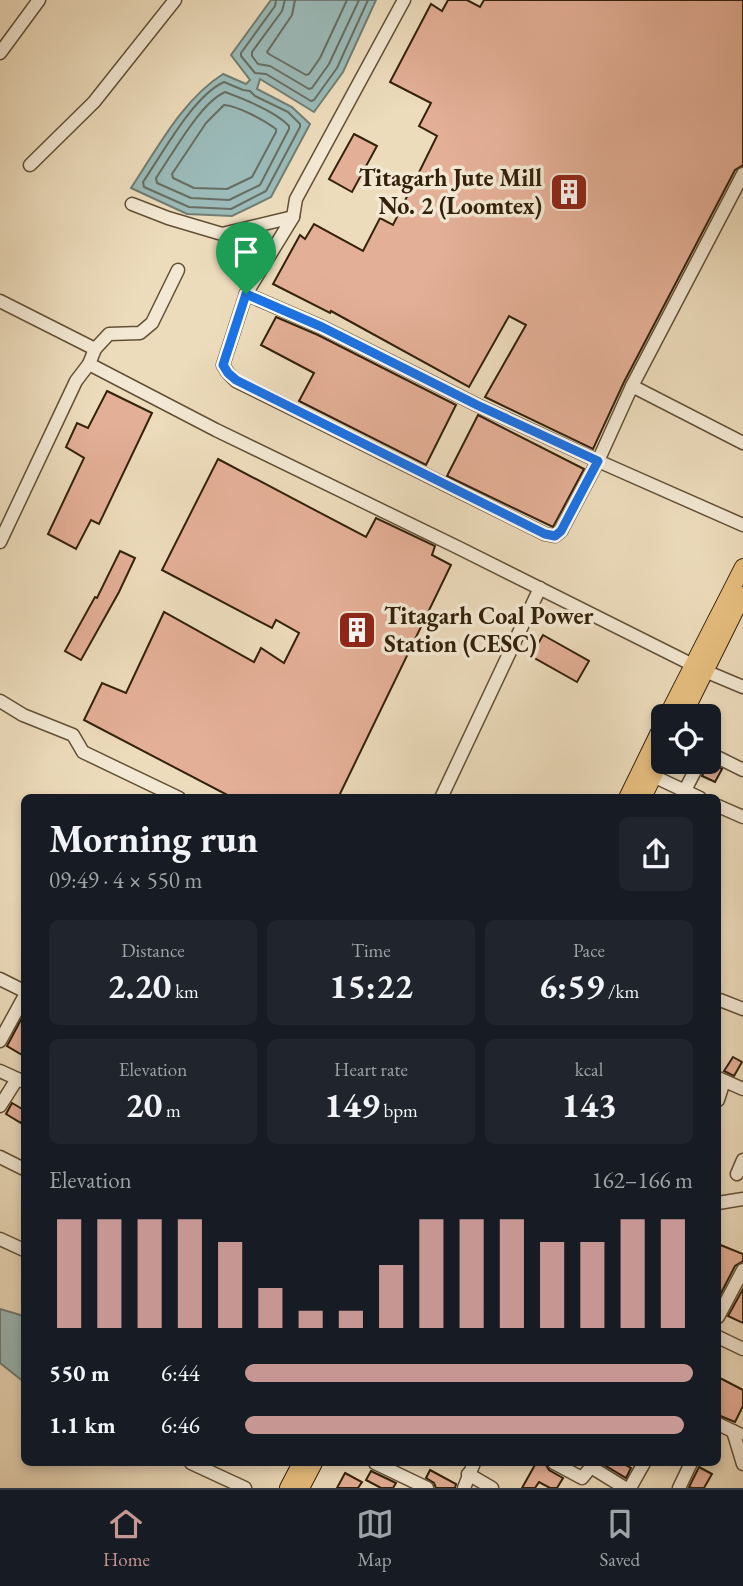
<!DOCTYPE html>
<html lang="en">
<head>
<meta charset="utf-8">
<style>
	:root { --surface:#171b24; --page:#20242c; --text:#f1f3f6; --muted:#9ea1a6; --line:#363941; --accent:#c59692 }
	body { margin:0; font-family:"EB Garamond",serif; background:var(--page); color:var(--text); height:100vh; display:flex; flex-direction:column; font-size:26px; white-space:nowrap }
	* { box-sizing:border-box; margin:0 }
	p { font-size:23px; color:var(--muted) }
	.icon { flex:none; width:38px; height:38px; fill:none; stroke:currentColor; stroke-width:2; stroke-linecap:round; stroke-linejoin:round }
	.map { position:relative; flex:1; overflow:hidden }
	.details { position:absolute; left:21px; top:794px; width:700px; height:672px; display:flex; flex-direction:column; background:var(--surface); border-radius:10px; box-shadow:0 4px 10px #0003 }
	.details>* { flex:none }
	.tools { position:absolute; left:651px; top:704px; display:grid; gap:14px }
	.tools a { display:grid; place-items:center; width:70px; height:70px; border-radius:10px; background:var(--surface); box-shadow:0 4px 10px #0003; font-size:35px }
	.pin { position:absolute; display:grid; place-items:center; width:60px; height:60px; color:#fff; margin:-72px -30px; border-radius:50% 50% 50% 0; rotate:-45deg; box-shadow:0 0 7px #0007 }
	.pin .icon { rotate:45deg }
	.round { display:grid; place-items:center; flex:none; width:74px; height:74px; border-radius:10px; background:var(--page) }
	.overview { display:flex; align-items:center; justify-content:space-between; height:119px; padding:0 28px }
	h1 { font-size:38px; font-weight:700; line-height:52px }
	.metrics { display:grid; grid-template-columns:repeat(3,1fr); gap:10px; height:119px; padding:7px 28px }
	.metrics div { display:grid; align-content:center; border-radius:10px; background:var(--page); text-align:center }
	.metrics b { font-size:35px; font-weight:700 }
	.metrics small { font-size:19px; font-weight:400 }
	.metrics p { font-size:19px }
	.chart { height:196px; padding:14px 28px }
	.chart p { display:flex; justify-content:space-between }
	.chart svg { width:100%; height:126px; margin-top:7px; stroke:var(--accent); stroke-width:6 }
	ul { padding:0 28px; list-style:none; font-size:23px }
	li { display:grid; grid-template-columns:112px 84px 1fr; align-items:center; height:52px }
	li i { height:18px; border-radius:9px; background:var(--accent) }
	.menu { display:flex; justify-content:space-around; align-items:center; height:98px; border-top:2px solid var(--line); background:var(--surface); font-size:19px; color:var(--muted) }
	.menu a { display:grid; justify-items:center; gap:4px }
	.menu .selected { color:var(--accent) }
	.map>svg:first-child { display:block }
	.water { fill:#9bbab8; stroke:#717d72; stroke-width:2 }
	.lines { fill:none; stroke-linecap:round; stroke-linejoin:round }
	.shore { stroke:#676e61; stroke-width:2 }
	.building { fill:#e4af97; stroke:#33210a; stroke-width:2 }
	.minor-casing { stroke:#625036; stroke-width:15 }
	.major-casing { stroke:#33210a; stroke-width:18 }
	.minor { stroke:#f3e8d3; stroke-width:12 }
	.major { stroke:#e6be7e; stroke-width:16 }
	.route-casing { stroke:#fff; stroke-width:14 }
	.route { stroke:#1a73e8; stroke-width:9 }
	.labels { text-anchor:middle; stroke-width:7; stroke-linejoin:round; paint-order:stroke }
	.poi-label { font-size:24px; font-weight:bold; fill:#33210a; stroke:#f3e8d3; text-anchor:end }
</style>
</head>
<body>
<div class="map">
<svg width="743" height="1488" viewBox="0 0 743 1488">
	<rect width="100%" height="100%" fill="#eddcbc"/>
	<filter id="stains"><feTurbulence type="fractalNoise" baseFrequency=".00286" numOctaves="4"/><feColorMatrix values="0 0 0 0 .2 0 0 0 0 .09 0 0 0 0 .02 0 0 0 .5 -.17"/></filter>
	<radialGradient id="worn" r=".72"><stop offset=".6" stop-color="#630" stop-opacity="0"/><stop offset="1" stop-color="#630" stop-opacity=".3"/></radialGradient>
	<g class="water">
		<path d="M271,0H376L343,72L314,112L260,79L257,89L292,107L310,124L271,197L232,216L187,214L131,188C157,149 182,100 223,74L246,84L250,80L231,55Z"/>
		<path d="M0,1309L24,1316V1382L0,1363Z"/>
	</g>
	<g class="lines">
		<g class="shore">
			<path d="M276,0L275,6L241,53V56L255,73L266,74L311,101L314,100L337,68L368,0"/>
			<path d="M285,0L282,11L252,52V56L258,64L270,66L309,89L312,88L329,64L359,0"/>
			<path d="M295,0L292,15L267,52L269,54L306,75L309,74L320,58L347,0"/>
			<path d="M224,82L243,90L250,91L255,96L288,112L300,124V127L266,191L231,209L189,207L144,187L143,182C163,153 193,96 224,82Z"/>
			<path d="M225,92C244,99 276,112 289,126V129L260,185L229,200L191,198L157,183L156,178C172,155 200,103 225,92Z"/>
			<path d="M224,105C238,106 264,120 276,129V132L252,177L227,189L194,188L173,178L172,174L206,123Z"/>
		</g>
	</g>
	<g class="building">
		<path d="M448,0H467L480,7L484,0H743V165L735,170L624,382L593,449L485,397L526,325L509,316L469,387L331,311L330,313L273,284L300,235L305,239L314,224L363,251L380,218L393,225L437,136L419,126L431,103L390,82L431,4L442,11Z"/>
		<path d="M354,134L377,146L352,192L329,179Z"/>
		<path d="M276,317L318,335L456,405L426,465L299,401L314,373L261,345Z"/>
		<path d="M107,391L152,413L99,524L91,520L76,549L48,534L84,458L66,447L77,423L88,428Z"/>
		<path d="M478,415L584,469L553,527L447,476Z"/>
		<path d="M218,459L366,537L376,518L435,546L432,555L451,565L338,798H233L84,720L102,683L126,693L164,612L254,662L261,648L284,663L299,633L276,620L272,628L162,570Z"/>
		<path d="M120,551L135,558L119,592L81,660L65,651L95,597L97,598Z"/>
		<path d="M543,635L589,661L577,682L531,656Z"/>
		<path d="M708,762L722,769L715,782L702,776Z"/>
		<path d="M24,1014V1056L7,1046Z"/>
		<path d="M733,1057L742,1062L734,1076L724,1071Z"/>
		<path d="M12,1103L24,1110V1117L21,1123L6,1114Z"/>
		<path d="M718,1244L743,1254V1261L735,1266L720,1295H718Z"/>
		<path d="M743,1289V1323L728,1316Z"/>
		<path d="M718,1377L743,1390V1406L735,1422L718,1415Z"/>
		<path d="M536,1463H545L549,1470L563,1478L557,1488H550L539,1482L535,1488H522Z"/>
		<path d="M601,1463H622L631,1468L626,1478Z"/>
		<path d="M699,1467L712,1474L704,1488H692L689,1487Z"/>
		<path d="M430,1470L456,1484L455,1488H436L434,1483L426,1478Z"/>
		<path d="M371,1471L396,1483L393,1488H381L366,1480Z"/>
		<path d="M345,1473L362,1482L358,1488H337Z"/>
	</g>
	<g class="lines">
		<defs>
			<g id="minor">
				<path d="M0,53L39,0"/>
				<path d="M30,165L94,102L175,0"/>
				<path d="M132,204L168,218L222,234L293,217L246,294L322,327L477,405L598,461L632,386L743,443"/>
				<path d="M293,217L296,199L404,0"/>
				<path d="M246,294L223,365L228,373L236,381L545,534L555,536L561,531L598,461L743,525"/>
				<path d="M0,301L95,349"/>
				<path d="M89,364L95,349L109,334L140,333L152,323L178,270"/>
				<path d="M632,386L743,174"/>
				<path d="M0,542L76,381L89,364L216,430L459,548L705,671L743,687"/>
				<path d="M0,701L23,715L73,735L83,752L179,798"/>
				<path d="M709,753L743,770"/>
				<path d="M653,776L700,798"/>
				<path d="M441,798L540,588"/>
				<path d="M681,798L700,761"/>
				<path d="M718,806L743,817"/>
				<path d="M0,979L24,991"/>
				<path d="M720,1000L743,1009"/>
				<path d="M0,1041L24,997"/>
				<path d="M0,1071L22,1081"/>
				<path d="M718,1078L743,1089"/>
				<path d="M718,1100L724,1081"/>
				<path d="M0,1106L17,1079"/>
				<path d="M0,1157L24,1169"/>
				<path d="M737,1174L743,1160"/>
				<path d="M718,1203L743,1199"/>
				<path d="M0,1239L24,1250"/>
				<path d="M718,1317L743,1270"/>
				<path d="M718,1337L743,1349"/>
				<path d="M718,1424L739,1434"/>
				<path d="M733,1431L743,1464"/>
				<path d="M191,1463L245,1488"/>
				<path d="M375,1463L427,1488"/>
				<path d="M554,1463L582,1478L591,1467L625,1488"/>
				<path d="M468,1474L492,1488"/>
				<path d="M464,1488L474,1463"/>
				<path d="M630,1488L644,1463"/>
				<path d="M679,1488L691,1463"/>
			</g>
			<g id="major">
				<path d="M667,716L743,567"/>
				<path d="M683,716L743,595"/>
				<path d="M627,798L663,724"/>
				<path d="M643,798L663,756"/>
				<path d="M288,1488L301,1463"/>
				<path d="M301,1488L314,1463"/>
			</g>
		</defs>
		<use href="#minor" class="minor-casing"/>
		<use href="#major" class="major-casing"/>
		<use href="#minor" class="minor"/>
		<use href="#major" class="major"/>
	</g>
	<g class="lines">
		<defs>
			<path id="route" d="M246,294L322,327L477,405L598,461L561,531L555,536L545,534L236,380L228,373L223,365Z"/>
		</defs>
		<use href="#route" class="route-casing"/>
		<use href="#route" class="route"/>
	</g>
	<defs>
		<symbol id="building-square" viewBox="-11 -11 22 22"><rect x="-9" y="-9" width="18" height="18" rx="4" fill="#8f2418" stroke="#f3e8d3"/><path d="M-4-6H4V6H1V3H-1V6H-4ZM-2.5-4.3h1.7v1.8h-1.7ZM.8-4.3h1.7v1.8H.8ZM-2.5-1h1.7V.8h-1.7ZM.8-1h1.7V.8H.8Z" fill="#fff"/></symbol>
	</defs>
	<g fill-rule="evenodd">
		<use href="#building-square" x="547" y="170" width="44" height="44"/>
		<use href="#building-square" x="335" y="608" width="44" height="44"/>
	</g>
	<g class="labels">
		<g class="poi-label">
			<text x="542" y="186">Titagarh Jute Mill<tspan x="542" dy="28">No. 2 (Loomtex)</tspan></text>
			<text x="384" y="624" text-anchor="start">Titagarh Coal Power<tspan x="384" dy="28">Station (CESC)</tspan></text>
		</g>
	</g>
	<rect width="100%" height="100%" filter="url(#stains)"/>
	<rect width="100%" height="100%" fill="url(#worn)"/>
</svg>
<div class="tools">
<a><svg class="icon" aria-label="locate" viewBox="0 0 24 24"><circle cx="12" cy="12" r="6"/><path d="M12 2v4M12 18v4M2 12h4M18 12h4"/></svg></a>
</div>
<div class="pin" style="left:246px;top:294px;background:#1e9e55"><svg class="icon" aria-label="arrive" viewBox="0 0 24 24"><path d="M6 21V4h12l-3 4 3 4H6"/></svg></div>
<section class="details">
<div class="overview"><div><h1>Morning run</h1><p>09:49 · 4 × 550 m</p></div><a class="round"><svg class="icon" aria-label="share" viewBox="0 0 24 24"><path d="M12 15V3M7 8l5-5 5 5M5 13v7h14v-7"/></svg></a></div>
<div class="metrics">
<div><p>Distance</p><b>2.20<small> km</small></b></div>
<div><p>Time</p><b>15:22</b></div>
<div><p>Pace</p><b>6:59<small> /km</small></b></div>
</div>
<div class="metrics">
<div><p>Elevation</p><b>20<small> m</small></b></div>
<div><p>Heart rate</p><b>149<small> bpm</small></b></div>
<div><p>kcal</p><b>143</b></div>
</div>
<div class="chart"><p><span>Elevation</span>162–166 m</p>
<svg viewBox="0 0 160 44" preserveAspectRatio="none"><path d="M5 44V6M15 44V6M25 44V6M35 44V6M45 44V14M55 44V30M65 44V38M75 44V38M85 44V22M95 44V6M105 44V6M115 44V6M125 44V14M135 44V14M145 44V6M155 44V6"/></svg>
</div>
<ul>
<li><b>550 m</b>6:44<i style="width:100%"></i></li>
<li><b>1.1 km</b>6:46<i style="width:98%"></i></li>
</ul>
</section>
</div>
<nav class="menu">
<a class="selected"><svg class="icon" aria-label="home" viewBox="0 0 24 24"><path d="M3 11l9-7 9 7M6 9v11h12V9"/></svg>Home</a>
<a><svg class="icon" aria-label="map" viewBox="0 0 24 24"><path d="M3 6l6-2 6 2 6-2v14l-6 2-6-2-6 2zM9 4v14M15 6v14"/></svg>Map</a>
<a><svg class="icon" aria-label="saved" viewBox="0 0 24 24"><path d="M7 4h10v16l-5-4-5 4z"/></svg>Saved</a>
</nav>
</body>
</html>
